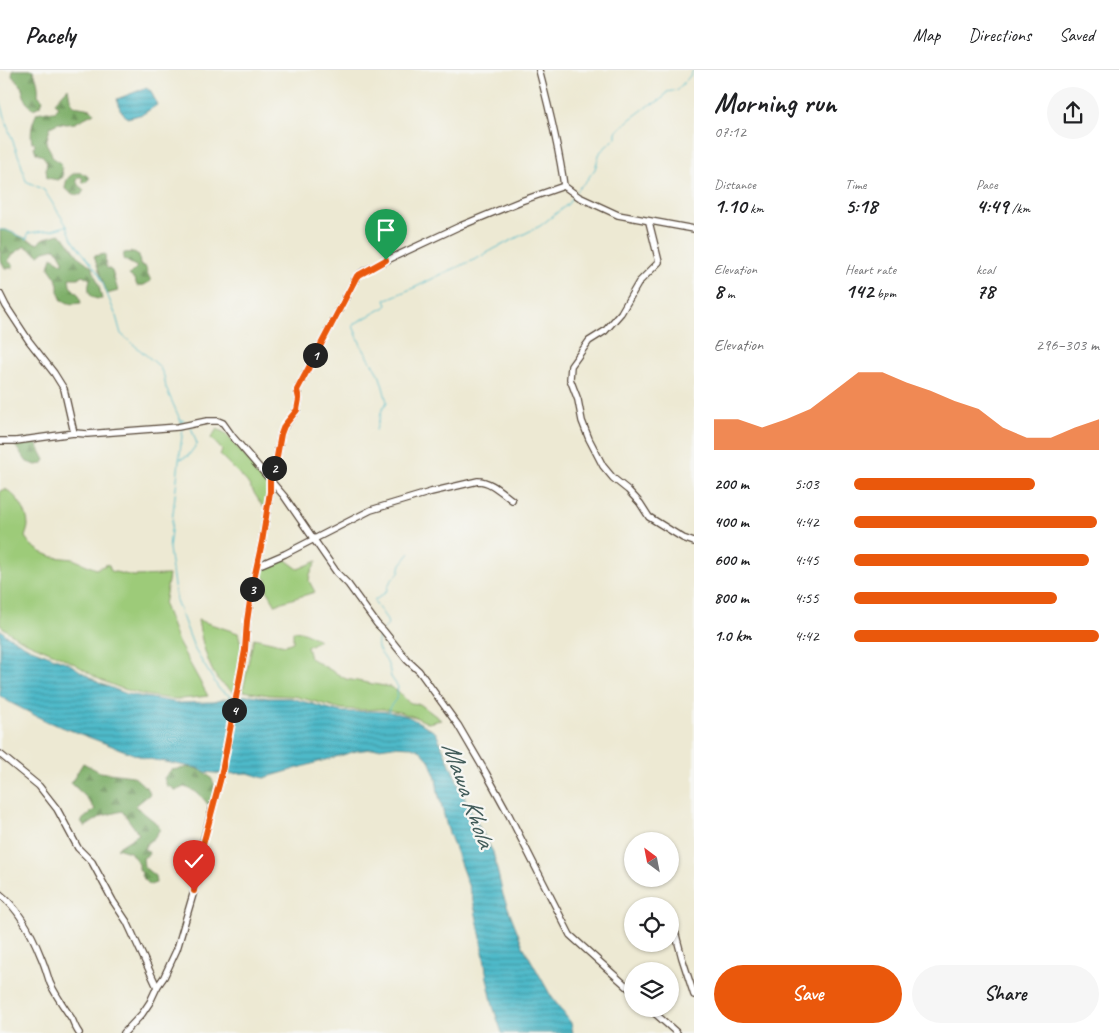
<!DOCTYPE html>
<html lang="en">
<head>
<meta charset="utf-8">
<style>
	:root { --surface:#fff; --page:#f6f6f6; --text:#202124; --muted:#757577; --line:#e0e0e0; --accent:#ea580c }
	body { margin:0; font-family:Caveat,sans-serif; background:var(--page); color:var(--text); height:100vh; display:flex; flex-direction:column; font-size:19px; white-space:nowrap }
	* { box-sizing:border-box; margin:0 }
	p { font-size:16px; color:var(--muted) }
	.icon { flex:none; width:28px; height:28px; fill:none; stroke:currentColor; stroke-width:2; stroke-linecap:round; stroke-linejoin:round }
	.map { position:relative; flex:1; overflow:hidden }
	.details { display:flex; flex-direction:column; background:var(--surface); width:425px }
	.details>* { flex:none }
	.needle { width:32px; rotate:328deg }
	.fabs { position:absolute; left:624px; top:762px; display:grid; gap:10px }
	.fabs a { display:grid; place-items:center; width:55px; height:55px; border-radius:50%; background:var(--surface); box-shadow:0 1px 4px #0004; font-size:25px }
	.pin { position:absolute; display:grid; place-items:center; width:42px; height:42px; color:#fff; margin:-51px -21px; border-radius:50% 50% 50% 0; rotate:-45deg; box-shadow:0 0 5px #0007 }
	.pin .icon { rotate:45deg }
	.km { position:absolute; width:25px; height:25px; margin:-12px; border-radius:50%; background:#222; color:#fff; font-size:14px; line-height:25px; text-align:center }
	.round { display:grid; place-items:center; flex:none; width:52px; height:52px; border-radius:26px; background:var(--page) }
	.overview { display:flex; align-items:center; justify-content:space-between; height:85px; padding:0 20px }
	h1 { font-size:28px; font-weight:800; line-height:38px }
	.stats { display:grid; grid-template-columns:repeat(3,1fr); gap:8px; height:85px; padding:5px 20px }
	.stats div { display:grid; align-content:center }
	.stats b { font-size:21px; font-weight:800 }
	.stats small { font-size:14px; font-weight:400 }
	.stats p { font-size:14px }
	.chart { height:140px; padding:10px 20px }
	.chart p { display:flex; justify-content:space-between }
	.chart svg { width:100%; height:90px; margin-top:5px; fill:var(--accent); opacity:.7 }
	.cta { display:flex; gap:10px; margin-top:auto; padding:10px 20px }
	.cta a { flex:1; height:58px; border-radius:30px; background:var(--accent); color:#fff; font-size:20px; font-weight:800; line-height:58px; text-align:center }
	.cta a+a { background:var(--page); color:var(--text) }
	ul { padding:0 20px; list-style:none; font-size:16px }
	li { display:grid; grid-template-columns:80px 60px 1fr; align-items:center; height:38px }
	li i { height:12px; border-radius:6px; background:var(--accent) }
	header { display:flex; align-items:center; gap:30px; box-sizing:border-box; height:70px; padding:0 25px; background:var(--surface); border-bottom:1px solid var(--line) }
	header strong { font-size:24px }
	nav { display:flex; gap:28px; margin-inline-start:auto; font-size:18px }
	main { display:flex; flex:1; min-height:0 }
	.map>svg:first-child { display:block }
	.grass { fill:#9dcb79; stroke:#6c7a4c }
	.forest { fill:url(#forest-firs); stroke:#5c6c44 }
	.water { fill:url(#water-rules); stroke:#447274 }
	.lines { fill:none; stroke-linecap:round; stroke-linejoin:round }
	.stream { stroke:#4eb9c9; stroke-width:1 }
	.minor-casing { stroke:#564739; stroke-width:8 }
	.minor { stroke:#fff; stroke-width:5.5 }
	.route-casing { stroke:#fff; stroke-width:10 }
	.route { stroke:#ea580c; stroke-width:6 }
	.labels { text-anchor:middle; stroke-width:4.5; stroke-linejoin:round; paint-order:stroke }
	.water-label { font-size:26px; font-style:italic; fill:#425c5a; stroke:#f6f6f2 }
</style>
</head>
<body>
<header>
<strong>Pacely</strong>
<nav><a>Map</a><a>Directions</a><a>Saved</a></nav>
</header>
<main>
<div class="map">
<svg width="694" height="963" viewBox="0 0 694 963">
	<defs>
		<pattern id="forest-firs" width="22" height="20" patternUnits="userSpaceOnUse" patternTransform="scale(1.25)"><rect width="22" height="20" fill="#7eaf69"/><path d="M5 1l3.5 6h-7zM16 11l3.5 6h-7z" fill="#688f56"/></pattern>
		<pattern id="water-rules" width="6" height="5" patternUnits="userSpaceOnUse" patternTransform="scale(1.25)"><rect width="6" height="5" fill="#4eb9c9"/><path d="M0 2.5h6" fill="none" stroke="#4297a3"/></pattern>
	</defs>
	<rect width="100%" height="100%" fill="#f6f6f2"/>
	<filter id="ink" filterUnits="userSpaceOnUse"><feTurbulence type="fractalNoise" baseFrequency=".02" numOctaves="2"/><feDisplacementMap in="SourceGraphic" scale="10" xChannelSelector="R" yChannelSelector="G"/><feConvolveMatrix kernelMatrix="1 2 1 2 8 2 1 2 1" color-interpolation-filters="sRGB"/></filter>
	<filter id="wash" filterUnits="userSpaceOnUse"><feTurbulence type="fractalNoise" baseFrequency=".0096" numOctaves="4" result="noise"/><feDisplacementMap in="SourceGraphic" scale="20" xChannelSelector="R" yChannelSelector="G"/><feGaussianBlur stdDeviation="1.12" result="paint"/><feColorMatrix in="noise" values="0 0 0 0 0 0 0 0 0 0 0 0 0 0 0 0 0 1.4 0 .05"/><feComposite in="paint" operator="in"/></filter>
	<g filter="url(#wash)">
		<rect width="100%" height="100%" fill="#ede9d3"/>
		<g class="grass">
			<path d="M217,359L225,363L269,414L267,433L263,437L247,412L220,385L222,380L211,368Z"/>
			<path d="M5,419C16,424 28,442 28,455C28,459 26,463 25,467L31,475L41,482L53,487L73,489L96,499L108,494L111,501L133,506L169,505L164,535L178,572L208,626C198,627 187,629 177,629C151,628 120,620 97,608C87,602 78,595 67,590C45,578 19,573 0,555V421Z"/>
			<path d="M283,488L298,499L317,491L310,504L309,511L315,522L282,532L276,535L267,520V509L259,504L261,499Z"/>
			<path d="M198,550L238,563L242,577L234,622C230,619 225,616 221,613C208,600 201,568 198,550Z"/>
			<path d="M293,561L304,562L319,570L307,577L310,588L346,609L390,617L399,622L406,630L411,633L420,634L441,650L428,653L415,647L399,642L382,639L359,640L342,639L294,626L269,625L243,621L249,589L254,568L285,575L293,572Z"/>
		</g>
		<g class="forest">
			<path d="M13,0H33C37,8 39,16 38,25L43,30L40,36L33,39L26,32L21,16L12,6Z"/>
			<path d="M68,18L70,29L74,36L91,39L94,43L75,53L67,54L58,53L50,57L46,73L51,82L52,87L61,93L63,107L58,110L47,108L46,98L47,92L43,86L36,83L34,77L35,75L34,72L32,73C30,62 32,53 37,43L47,41L55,42L58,37L55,32Z"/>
			<path d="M75,103C81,102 85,104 90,108L85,113H83L82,107H78L76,110L78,115L84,120L81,125L73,124L65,119C66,110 67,107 75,103Z"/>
			<path d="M0,160H6L38,174L42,169L59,164L66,169L79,187L92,197L99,216L102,229C88,230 87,220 90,209L82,205L78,208H69L70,216L79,225L81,233L72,234L62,231L58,221V215L56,208L49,198L52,187L63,194V190L56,178L44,181L39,185L25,176L13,184L8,191L13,195V198H5L0,189Z"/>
			<path d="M134,182L139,185L140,195L146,197C146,202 149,206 151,211L144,215L137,216L135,210L129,205L137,197L123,189L124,183Z"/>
			<path d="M105,184L106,197L112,201L118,221L107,224L94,186Z"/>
			<path d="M34,369L45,390L42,394L36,395L27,392L14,374L16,371Z"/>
			<path d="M83,693L100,702L133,706L148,719L150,724L135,736L155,752L160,759L154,768L147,773L144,779L148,781L149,784L143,788L144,797L155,806L156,813L150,815L141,806L142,803L139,799V794L130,782L117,778L139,764L122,741L102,746L85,757L81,751L95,739L85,726L71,713Z"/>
			<path d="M191,697C202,699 216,707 215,721C214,726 210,732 209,736C201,725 197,721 184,717L175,721L173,718L167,716L164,708L171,700Z"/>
		</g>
		<g class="water">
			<path d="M146,18L151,21L157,35L143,44L127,48L120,39L117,29Z"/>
			<path d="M0,559L6,565L29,578L68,593L99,613L127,624L179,633L213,632L232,627L251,625L268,628H291L341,642H357L369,641L389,642L407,646L424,655L436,663L471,742L493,782L503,825L523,876L551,926L571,953L573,963H502L493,936L487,908L481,868L472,826L447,757L438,722L436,708L429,690L421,681L412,677L393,676L356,681L264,708L248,703L225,704L206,702L197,698L144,688L46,651L11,633L0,626Z"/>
		</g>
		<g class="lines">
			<g class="stream">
				<path d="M0,12L1,14L0,19"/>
				<path d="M0,29L9,61L20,90L26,111L44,120L67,156L72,169L99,204L116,246L121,264L159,296L164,306L166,318L182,354"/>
				<path d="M576,121L586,111L595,99L599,85L601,81L616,68V62L629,50L649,35L655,33L662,29L667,22L677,20L689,7L694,0"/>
				<path d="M0,160H6L27,169L28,163L52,160L66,156"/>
				<path d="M179,348L187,353"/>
				<path d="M183,357L169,478L176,530L195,580L219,619L232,627"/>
				<path d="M376,360L382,340L387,332L383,317L380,307L361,275L353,256L354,254L385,237L387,235L385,230L387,229L418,216L442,204L478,188L490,181L540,156L568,134L573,126"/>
				<path d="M180,389L188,386L197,374L191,357"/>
				<path d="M384,559L388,555C387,546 378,539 374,531L386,522L390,512L399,502L401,494L410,483"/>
				<path d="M382,562C371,580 383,581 388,595C390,599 390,603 391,607C393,610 396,614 398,617L396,629L389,638V643"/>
			</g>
		</g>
	</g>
	<g filter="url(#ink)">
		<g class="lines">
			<defs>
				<g id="minor">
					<path d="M539,0C549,38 559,77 564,116L579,127L618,145L694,159"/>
					<path d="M649,152L659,192L639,212L621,243L605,261L589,271L571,296L570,309L578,330L582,351L589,369L603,396L613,408L628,420L640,433L649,447L683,468L694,472"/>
					<path d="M0,224L6,236L29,271L54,303L64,319L74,363"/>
					<path d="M0,371H16L74,363L87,364L178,357L207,351H218L223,353L233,367L284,426L337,503L348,514L377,554L383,560L407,590L419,601L458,655L486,703L509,745L570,865L632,921"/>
					<path d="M257,496L285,484L371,440L431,422L478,411C491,411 502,423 512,430"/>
					<path d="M0,684L39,716L57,739L78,778L92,792L113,831L127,852L157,917"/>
					<path d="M0,824C20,840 32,864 41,887C45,896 47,904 50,913C56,926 64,937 72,949C74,954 76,959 79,963"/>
					<path d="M671,846L682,888L694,925"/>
					<path d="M650,939L677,963"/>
					<path d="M124,963L142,944L150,932L157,917L164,907L177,879L194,821L199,786L221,707L245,580L247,551L252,518L262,472L270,422V410L276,391L281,364L284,357L297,340L299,329L297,320L357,206L364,201L458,157L521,131L564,116"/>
				</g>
			</defs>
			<use href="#minor" class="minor-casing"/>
			<use href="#minor" class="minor"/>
		</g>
	</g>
	<g class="lines" filter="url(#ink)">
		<defs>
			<path id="route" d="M194,821L200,786L221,707L245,580L247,551L252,518L262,472L270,422V410L276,392L281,364L284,356L297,340L299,329L297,320L357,206L386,190"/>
		</defs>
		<use href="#route" class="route-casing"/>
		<use href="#route" class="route"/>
	</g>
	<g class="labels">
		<g class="water-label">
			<text transform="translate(469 724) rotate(70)" y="9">Mawa Khola</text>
		</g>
	</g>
</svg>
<div class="fabs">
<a><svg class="needle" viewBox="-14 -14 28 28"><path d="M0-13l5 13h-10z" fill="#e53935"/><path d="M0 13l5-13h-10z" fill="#757577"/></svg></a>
<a><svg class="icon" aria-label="locate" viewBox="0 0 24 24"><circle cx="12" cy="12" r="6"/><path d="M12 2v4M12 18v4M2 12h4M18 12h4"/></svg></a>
<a><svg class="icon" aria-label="layers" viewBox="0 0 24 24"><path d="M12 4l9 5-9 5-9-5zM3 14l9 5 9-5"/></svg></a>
</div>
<div class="pin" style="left:386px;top:190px;background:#1e9e55"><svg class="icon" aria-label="arrive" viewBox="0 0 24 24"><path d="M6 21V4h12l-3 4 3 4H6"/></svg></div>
<div class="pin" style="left:194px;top:821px;background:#d93025"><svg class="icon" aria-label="check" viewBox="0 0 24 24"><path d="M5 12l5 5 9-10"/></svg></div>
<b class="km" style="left:315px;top:285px">1</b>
<b class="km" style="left:274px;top:398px">2</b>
<b class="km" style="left:252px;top:519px">3</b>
<b class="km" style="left:234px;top:640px">4</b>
</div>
<section class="details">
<div class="overview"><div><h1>Morning run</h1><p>07:12</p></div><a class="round"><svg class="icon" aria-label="share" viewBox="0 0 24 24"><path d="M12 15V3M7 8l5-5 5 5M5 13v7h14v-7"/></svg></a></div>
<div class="stats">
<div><p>Distance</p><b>1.10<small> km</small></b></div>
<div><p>Time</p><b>5:18</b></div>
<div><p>Pace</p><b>4:49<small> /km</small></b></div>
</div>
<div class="stats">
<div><p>Elevation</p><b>8<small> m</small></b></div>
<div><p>Heart rate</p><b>142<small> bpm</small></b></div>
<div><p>kcal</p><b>78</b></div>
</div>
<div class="chart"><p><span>Elevation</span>296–303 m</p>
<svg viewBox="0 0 160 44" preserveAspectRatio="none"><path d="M0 44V29L10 29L20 33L30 29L40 24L50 15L60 6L70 6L80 11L90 15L100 20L110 24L120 33L130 38L140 38L150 33L160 29V44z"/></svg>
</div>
<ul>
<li><b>200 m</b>5:03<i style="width:74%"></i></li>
<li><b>400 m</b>4:42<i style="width:99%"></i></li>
<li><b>600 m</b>4:45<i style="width:96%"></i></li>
<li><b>800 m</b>4:55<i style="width:83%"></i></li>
<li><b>1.0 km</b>4:42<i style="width:100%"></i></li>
</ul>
<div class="cta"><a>Save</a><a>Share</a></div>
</section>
</main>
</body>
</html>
